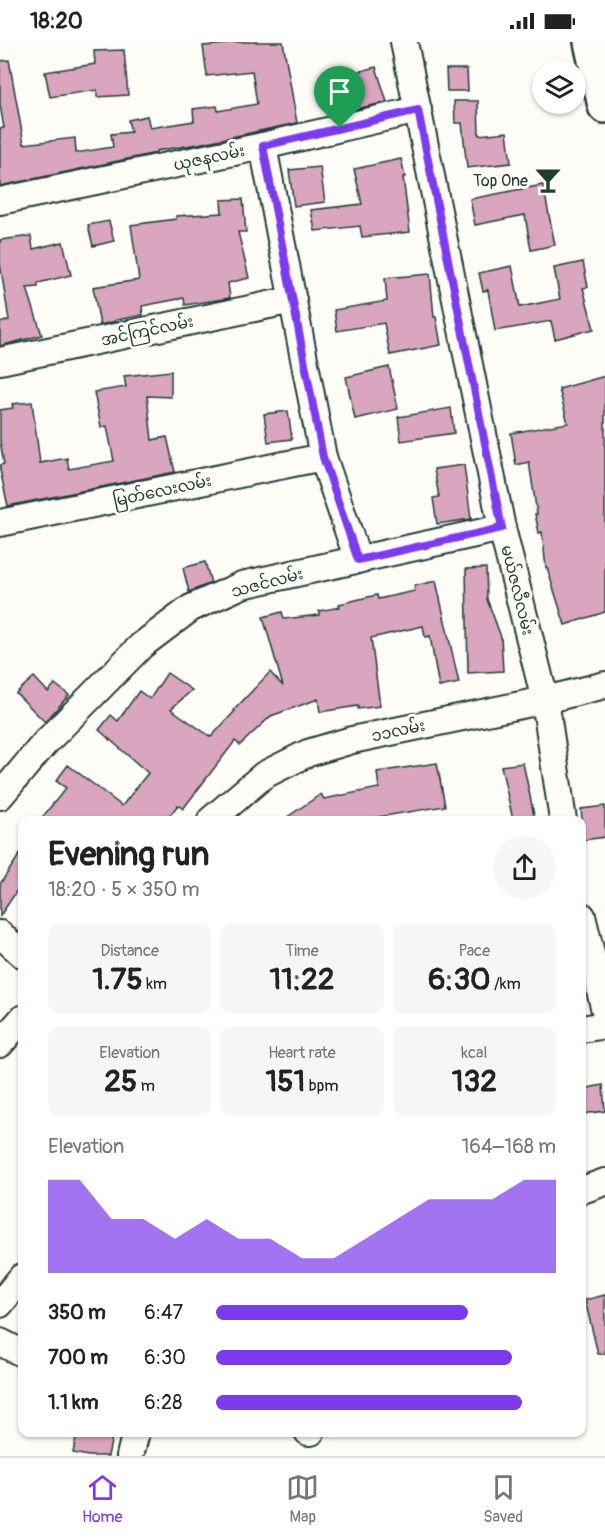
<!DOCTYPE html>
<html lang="en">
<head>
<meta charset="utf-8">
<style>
	:root { --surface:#fff; --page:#f6f6f6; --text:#222; --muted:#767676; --line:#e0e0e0; --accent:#7c3aed }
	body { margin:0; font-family:Pangolin,"Noto Sans Myanmar",sans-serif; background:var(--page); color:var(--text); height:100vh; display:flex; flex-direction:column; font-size:22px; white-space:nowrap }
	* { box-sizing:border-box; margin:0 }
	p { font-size:20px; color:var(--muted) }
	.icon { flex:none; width:33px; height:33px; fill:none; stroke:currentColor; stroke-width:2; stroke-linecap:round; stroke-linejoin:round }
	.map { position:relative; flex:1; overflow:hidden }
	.sheet { position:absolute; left:18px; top:774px; width:568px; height:621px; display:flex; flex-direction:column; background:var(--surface); border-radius:12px; box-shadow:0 2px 4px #0004 }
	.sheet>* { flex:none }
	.controls { position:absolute; left:532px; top:18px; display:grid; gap:12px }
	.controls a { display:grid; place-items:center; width:54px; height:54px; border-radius:50%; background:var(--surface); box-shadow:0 2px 4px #0004; font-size:30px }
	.pin { position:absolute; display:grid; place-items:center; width:51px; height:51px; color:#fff; margin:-62px -26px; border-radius:50% 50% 50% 0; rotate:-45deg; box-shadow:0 0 6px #0007 }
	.pin .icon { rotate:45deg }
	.round { display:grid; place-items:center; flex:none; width:63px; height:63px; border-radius:32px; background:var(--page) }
	.head { display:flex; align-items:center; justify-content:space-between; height:102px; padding:0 30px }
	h1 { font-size:33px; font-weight:700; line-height:45px }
	.metrics { display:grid; grid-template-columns:repeat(3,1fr); gap:9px; height:102px; padding:6px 30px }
	.metrics div { display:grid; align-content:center; border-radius:12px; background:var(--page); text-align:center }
	.metrics b { font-size:30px; font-weight:700 }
	.metrics small { font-size:16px; font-weight:400 }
	.metrics p { font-size:16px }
	.chart { height:168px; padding:12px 30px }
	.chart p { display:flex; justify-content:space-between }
	.chart svg { width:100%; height:108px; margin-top:6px; fill:var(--accent); opacity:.7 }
	ul { padding:0 30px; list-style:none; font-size:20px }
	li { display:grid; grid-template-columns:96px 72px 1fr; align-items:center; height:45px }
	li i { height:15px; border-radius:8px; background:var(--accent) }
	.status { display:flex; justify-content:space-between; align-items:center; height:42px; padding:0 30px; background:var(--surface); direction:ltr }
	.status svg { height:16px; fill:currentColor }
	.dock { display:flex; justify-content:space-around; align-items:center; height:84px; border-top:2px solid var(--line); background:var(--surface); font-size:16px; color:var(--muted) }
	.dock a { display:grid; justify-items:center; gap:3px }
	.dock .active { color:var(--accent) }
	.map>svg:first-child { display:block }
	.building { fill:#daa5bf; stroke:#1f3d34; stroke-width:1.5 }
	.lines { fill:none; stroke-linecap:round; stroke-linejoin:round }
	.minor-casing { stroke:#1f3d34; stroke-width:30 }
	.tertiary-casing { stroke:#1f3d34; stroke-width:38 }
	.minor { stroke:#fdfcf7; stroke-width:26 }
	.tertiary { stroke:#fdfcf7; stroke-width:33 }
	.route-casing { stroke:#fff; stroke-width:12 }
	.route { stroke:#7c3aed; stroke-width:8 }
	.labels { text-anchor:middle; stroke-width:6; stroke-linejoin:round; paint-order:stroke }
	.street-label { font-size:16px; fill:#1f3d34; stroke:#fdfcf7 }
	.poi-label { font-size:16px; fill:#1f3d34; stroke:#fdfcf7; text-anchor:end }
</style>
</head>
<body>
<div class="status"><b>18:20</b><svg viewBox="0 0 49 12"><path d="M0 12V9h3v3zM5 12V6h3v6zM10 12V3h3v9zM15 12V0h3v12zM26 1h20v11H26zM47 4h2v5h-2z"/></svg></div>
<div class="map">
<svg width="605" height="1414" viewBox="0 0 605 1414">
	<rect width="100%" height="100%" fill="#fdfcf7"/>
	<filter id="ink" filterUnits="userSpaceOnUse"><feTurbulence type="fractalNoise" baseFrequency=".0167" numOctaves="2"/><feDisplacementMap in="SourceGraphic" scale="12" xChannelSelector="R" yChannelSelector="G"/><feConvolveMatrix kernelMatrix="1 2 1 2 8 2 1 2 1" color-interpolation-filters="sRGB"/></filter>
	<g filter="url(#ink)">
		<g class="building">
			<path d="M227,0H283L297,81L198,102L156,109V111L0,144V86H4L0,63V19L9,18L24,102L75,96L76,111L113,105L111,92L131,90L128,78L147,74L150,86L194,79L193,67L217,64L218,69L257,62L252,29L207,34L203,4L227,2Z"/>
			<path d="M124,8L128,53L97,55V48L50,55L45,30L95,22L94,9Z"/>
			<path d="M376,25L387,60L347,69L342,53L359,49L354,31Z"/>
			<path d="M446,27H467L468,49H447Z"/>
			<path d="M454,59H478L479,93L507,90L511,121L467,126L462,81H455Z"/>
			<path d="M401,117L405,135H403L410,190L362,195L360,184L315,189L311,168L362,162L354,127Z"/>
			<path d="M320,125L325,160L294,164L289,128Z"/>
			<path d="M543,143L555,203L531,208L525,173L475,183L470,157Z"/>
			<path d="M243,157L246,190H238L249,236L228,241L230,256L185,263L184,256L142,264L143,273L116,278V279L100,283L93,245L139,238L131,183L176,177V174L222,171L221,158Z"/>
			<path d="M109,179L114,199L93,204L88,183Z"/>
			<path d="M31,194L33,207L63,200L71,233L38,241V245L27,246L42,293L0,304V281L9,278L0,221V198Z"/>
			<path d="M583,220L588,245L583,246L594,287L555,297L551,279L495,289L488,248L483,249L479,231L512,224L520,265L560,257L554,226Z"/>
			<path d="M430,232L434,275H436L441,303L390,313L384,281L337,289L334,268L387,259L385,236Z"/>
			<path d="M389,325L398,367L355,377L346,335Z"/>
			<path d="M171,329V355L147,354L152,398L167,395L175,430L8,464L0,428V423L4,422L0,399V368L13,366L12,362L32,360L40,421L67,416L69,427L114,419L107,384L101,385L94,350L126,345L124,334Z"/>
			<path d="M605,334V570L565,583L547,526H546L542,490L539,491L535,472H537L529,420L516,423L511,391L568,381L559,347Z"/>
			<path d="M451,366L454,391L401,399L398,375Z"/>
			<path d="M288,369L292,397L268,400L264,372Z"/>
			<path d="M464,423L471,477L437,482L433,456L439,455L434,427Z"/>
			<path d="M205,520L211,541L189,550L183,526Z"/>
			<path d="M486,526L487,557L501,595L503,629L468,631L466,527Z"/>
			<path d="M436,539L459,641L439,645L430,594L425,595L423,584L371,596L380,664L358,667V664L320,670L318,657L271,674L240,703L235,699L183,767L178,763L166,778H40L66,746L56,739L68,723L122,764L148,731L99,688L111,673L118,679L139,649L150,657L167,631L192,648L171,667L211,695L235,669L234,668L270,630L283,644L263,575L282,570L284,577L319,573V569L340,565L339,562L377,553L378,557L415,549L414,544Z"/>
			<path d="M34,635L48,650L55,642L69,653L45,680L16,651Z"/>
			<path d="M437,721L445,764L372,776L373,778H283L321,752L324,757L379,746L377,730Z"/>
			<path d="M523,721L535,778H513L501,724Z"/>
			<path d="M605,764V795L584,798L581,767Z"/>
			<path d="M22,809V841L0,874V842Z"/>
			<path d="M603,1043L605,1069L582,1072V1047Z"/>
			<path d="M605,1253V1312H598L585,1258Z"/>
			<path d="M77,1390H113L108,1414H88L73,1411Z"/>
		</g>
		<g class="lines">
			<defs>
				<g id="minor">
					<path d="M404,0L502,486L545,658L563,778"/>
					<path d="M263,104L323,415L358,518"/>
					<path d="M0,159L263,104L418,68"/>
					<path d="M0,319L293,258"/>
					<path d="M0,481L323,415"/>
					<path d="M0,754L44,702L142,603L191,566L242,543L502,486"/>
					<path d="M211,778L264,733L308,711L352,698L545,658L605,643"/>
					<path d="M582,874L605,969"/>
					<path d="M0,892L22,912"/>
					<path d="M582,987L605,983"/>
					<path d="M0,1002L22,977"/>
					<path d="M582,1148L605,1140"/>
					<path d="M0,1262L22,1235"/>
					<path d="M0,1300L22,1311"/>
					<path d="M308,1390H311"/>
					<path d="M130,1414L136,1390"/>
				</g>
				<path id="tertiary" d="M591,0L605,64"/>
			</defs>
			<use href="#minor" class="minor-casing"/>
			<use href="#tertiary" class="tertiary-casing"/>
			<use href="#minor" class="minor"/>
			<use href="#tertiary" class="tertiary"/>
		</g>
	</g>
	<g class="lines" filter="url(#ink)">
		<defs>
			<path id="route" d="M418,68L502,486L358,518L323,415L263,104Z"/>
		</defs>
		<use href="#route" class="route-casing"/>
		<use href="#route" class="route"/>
	</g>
	<defs>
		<symbol id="bar-bare" viewBox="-9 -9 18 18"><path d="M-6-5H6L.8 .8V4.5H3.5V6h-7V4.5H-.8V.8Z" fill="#1f3d34" stroke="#fdfcf7" stroke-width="2.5" paint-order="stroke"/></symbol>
	</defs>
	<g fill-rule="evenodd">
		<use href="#bar-bare" x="529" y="119" width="38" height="38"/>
	</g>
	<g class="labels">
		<g class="street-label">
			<text transform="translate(209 115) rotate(-12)" y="6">ယုဇနလမ်း</text>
			<text transform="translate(147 288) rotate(-12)" y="6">အင်ကြင်လမ်း</text>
			<text transform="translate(162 448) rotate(-12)" y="6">မြတ်လေးလမ်း</text>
			<text transform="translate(267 540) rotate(-15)" y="6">သဇင်လမ်း</text>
			<text transform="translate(518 548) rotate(76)" y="6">မယ်ဇလီလမ်း</text>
			<text transform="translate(398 688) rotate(-12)" y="6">၁၁လမ်း</text>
		</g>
		<g class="poi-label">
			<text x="528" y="144">Top One</text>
		</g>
	</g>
</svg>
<div class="controls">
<a><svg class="icon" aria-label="layers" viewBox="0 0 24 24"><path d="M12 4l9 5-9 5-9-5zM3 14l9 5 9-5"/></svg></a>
</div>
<div class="pin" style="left:340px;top:86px;background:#1e9e55"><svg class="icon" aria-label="arrive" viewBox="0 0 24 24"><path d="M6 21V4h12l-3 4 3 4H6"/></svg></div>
<section class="sheet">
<div class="head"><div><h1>Evening run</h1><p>18:20 · 5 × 350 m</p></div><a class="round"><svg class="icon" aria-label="share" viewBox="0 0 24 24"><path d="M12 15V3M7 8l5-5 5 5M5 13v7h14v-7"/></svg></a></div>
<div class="metrics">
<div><p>Distance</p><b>1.75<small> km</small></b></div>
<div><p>Time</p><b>11:22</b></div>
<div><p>Pace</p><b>6:30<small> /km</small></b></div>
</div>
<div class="metrics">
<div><p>Elevation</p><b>25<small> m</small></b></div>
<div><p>Heart rate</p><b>151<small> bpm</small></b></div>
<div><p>kcal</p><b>132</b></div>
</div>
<div class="chart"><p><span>Elevation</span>164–168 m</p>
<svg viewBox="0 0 160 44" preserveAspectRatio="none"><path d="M0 44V6L10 6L20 22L30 22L40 30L50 22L60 30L70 30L80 38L90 38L100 30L110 22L120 14L130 14L140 14L150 6L160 6V44z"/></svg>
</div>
<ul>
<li><b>350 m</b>6:47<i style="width:74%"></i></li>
<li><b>700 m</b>6:30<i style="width:87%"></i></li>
<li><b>1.1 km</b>6:28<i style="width:90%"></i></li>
</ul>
</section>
</div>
<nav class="dock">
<a class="active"><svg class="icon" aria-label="home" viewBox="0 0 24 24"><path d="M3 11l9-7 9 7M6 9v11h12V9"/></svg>Home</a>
<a><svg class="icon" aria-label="map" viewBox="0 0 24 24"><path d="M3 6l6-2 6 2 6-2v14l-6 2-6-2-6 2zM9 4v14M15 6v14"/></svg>Map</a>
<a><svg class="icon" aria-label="saved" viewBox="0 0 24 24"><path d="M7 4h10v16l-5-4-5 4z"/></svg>Saved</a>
</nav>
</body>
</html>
